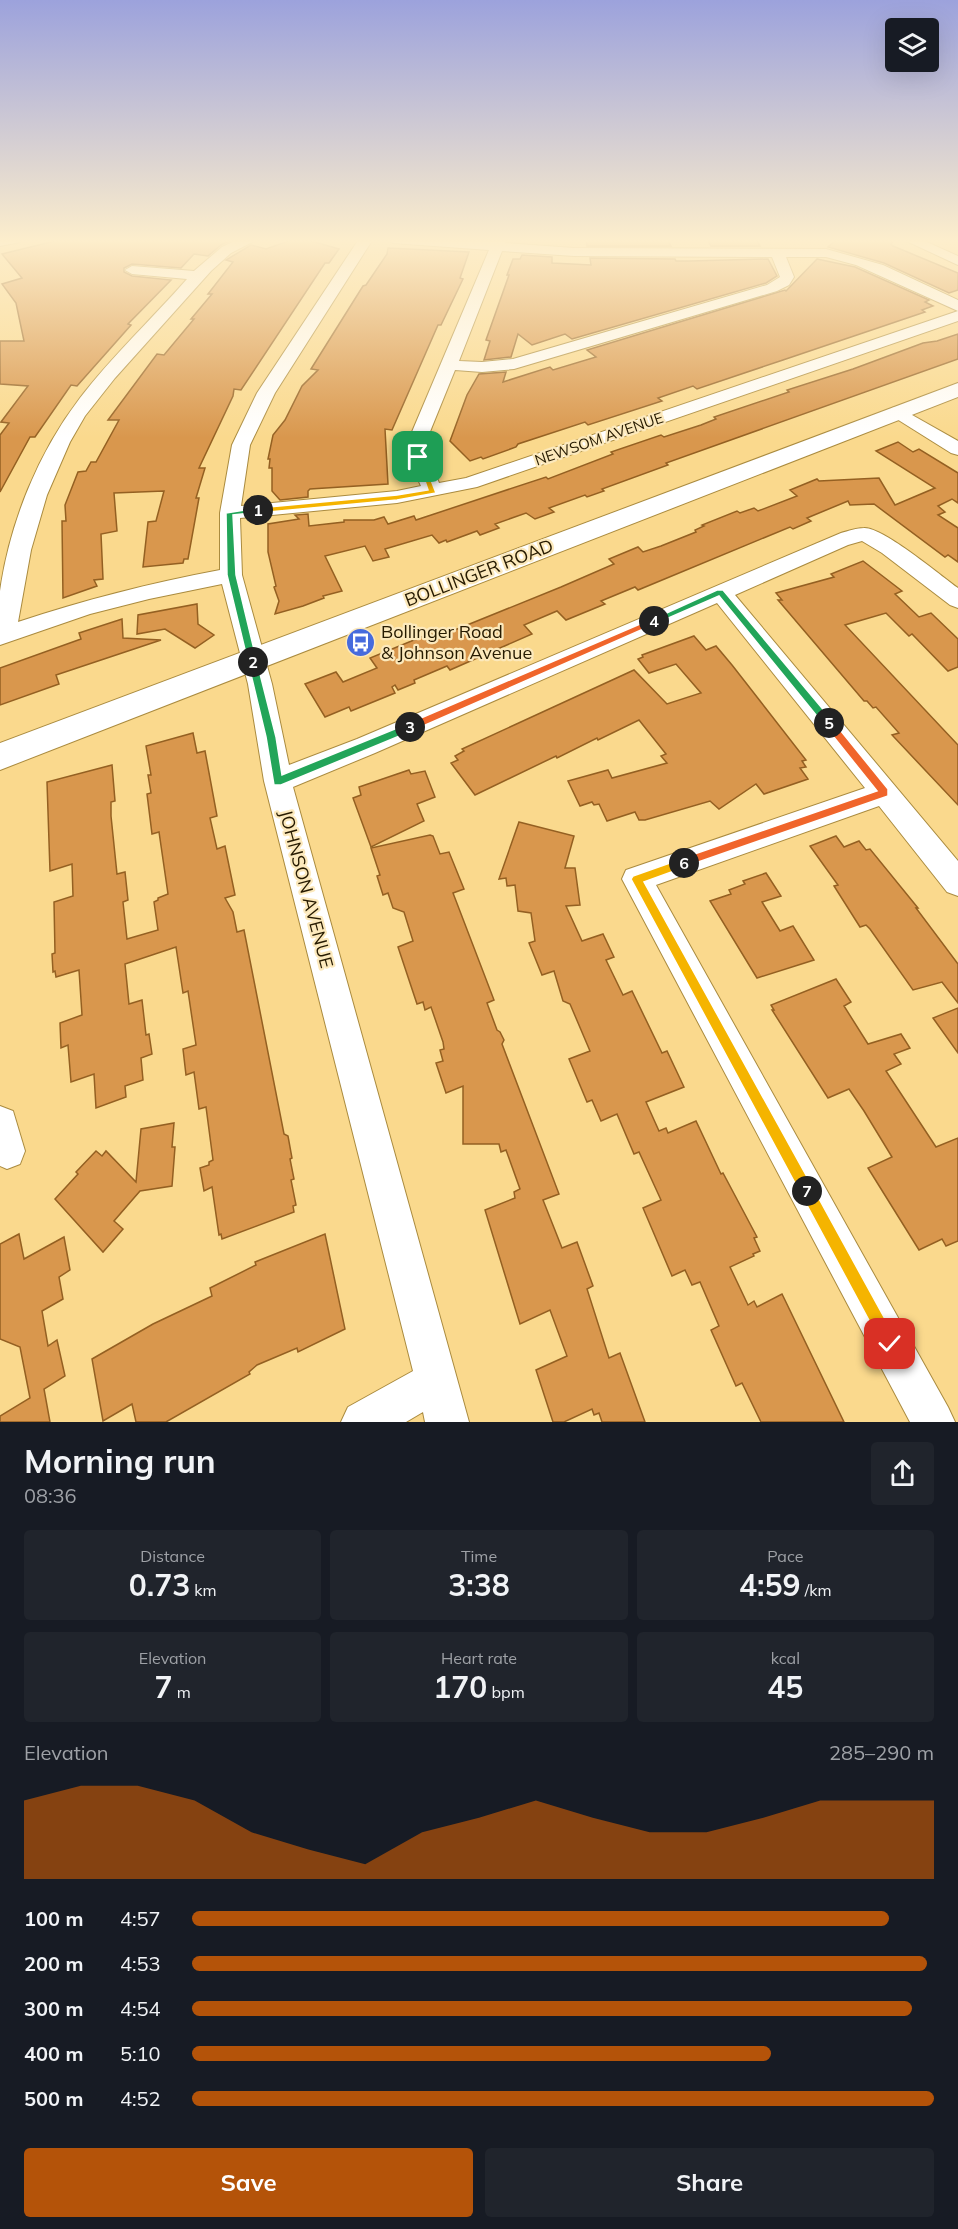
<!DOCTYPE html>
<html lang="en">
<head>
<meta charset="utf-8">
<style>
	:root { --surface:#171b24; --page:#20242c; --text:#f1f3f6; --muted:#9ea1a6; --accent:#b45309 }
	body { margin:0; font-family:Mulish,sans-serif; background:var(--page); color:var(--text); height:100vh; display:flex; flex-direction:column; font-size:22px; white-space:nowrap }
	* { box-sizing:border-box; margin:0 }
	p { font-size:20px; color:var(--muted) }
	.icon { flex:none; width:33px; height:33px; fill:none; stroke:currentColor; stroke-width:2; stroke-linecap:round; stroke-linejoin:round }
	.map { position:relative; height:1422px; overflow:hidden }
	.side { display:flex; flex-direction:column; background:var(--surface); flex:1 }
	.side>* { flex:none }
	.fabs { position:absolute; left:885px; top:18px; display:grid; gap:12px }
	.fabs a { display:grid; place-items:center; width:54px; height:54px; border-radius:6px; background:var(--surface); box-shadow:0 6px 24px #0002; font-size:30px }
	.pin { position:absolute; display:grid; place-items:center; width:51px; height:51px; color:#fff; margin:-26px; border-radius:12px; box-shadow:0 3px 9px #0006 }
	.km { position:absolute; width:30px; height:30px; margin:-15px; border-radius:50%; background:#222; color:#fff; font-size:16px; line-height:30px; text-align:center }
	.round { display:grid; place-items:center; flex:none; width:63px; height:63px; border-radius:6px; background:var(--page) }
	.headline { display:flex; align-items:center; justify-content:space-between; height:102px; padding:0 24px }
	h1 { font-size:33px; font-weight:700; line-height:45px }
	.stats { display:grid; grid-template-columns:repeat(3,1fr); gap:9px; height:102px; padding:6px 24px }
	.stats div { display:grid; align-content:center; border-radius:6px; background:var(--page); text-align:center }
	.stats b { font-size:30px; font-weight:700 }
	.stats small { font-size:16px; font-weight:400 }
	.stats p { font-size:16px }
	.chart { height:168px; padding:12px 24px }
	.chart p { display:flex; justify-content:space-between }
	.chart svg { width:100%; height:108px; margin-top:6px; fill:var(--accent); opacity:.7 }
	.button { display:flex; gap:12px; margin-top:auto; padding:12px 24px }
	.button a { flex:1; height:69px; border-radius:6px; background:var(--accent); color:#fff; font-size:24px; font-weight:700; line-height:69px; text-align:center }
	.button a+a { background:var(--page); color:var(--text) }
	ul { padding:0 24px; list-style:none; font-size:20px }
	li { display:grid; grid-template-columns:96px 72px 1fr; align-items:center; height:45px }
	li i { height:15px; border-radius:8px; background:var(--accent) }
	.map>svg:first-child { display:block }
	.building { fill:#d9974d; stroke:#946022; stroke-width:1.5 }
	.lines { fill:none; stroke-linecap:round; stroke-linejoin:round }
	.minor-casing { stroke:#aa8b3f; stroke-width:2 }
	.major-casing { stroke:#aa8b3f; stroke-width:2 }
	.minor { fill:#fff; fill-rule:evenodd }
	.major { fill:#fff; fill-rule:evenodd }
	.split-1 { fill:#f5b400; stroke:#fff; stroke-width:1.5 }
	.split-2 { fill:#22a559; stroke:#fff; stroke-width:1.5 }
	.split-3 { fill:#22a559; stroke:#fff; stroke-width:1.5 }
	.split-4 { fill:#f0652b; stroke:#fff; stroke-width:1.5 }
	.split-5 { fill:#22a559; stroke:#fff; stroke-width:1.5 }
	.split-6 { fill:#f0652b; stroke:#fff; stroke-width:1.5 }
	.split-7 { fill:#f5b400; stroke:#fff; stroke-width:1.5 }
	.split-8 { fill:#f5b400; stroke:#fff; stroke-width:1.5 }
	.labels { text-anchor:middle; stroke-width:4.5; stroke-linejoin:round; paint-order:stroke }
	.far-street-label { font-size:15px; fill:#261a00; stroke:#fce9bc }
	.street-label { font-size:18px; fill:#261a00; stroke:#fce9bc }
	.poi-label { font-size:18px; fill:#261a00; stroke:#fce9bc; text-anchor:start }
</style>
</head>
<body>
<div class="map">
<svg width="958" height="1422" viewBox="0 0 958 1422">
	<rect width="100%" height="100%" fill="#fad98d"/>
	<g class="building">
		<path d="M63,239L231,240L221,245L208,256L194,254L181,268L132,264L124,268V272L132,276L171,280L128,324L131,325L77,386L71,385L35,437H30L0,492V435L9,423L1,422L28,386L0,384V341H24L16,303L2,284L22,278L2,254Z"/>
		<path d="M294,239L308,240L339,249L329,263H325L241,390L234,389L233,396L199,468H205L196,498H199L188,559H184L183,563L143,567L148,522L156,521L164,491L114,493L117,531L101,534L103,579L94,580L97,586L63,598L62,521H66L65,505L78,472L86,471L91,462H96L119,420H108L157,354L164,355L194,319H191L212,294H208L233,262L226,260L251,245L266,249Z"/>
		<path d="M586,239H667L671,246H587Z"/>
		<path d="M707,239H756L760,246H711Z"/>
		<path d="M837,239H895L891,244L893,246L958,273V290L949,293L884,263L828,247Z"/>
		<path d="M388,248L469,252L460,278L463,279L441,325H438L392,430L385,429L388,484L310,489L308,491V497L280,500L272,491V468H269L270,459H268L273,435L285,420L302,386L318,370L311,369L363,286L366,285L387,254Z"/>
		<path d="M522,255L552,257V263L591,265L590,258L675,259L676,261H689L768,259L777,276L766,283L572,339L565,334L532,345L518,334L511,357L484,360L490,341L486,340L509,275H507L513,259H520Z"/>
		<path d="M817,259L855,267L929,300L925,302L933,306L922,310L925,312L783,360L697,389L693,386L658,398L662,401L588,425L585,422L518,444L516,447L483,459L481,457L470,461L450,441L467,395L479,374L506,372L503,382L550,367L553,370L596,357L587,350L785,290L786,291Z"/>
		<path d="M958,334V359L666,463L668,465L602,489L604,491L587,497L585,495L549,508L554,512L535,519L526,513L495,524L499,528L480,535L477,531L447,542L446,540L439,543L432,535L385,549L389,557L373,561L365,546L325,556L342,591L323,596L324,598L303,606L275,614L279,601L274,587L276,586L268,552V524L299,519L295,515L308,514L309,526L344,522V520H374L384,517L388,524L414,516L416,520L546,477L548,479L613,454L611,452L661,435L664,437L701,425L716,419L714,417L789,392L787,390L853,369L923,343L937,341Z"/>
		<path d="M898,442L913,452L919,449L958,473V503L952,499L938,506L945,512L938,515L958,528V562L948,555L945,557L874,504L850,505L848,501L807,518L811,521L793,529L790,527L638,590L635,587L601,601L605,604L566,620L557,611L524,625L532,634L450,670L447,666L414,680L415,683L398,690L395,685L392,687L395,693L351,711L349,707L325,717L305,684L336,672L343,682L377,668L370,658L431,633L435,638L561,587L614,564L609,559L638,547L643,552L661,546L696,532L695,530L704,526L702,525L737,511L740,513L754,508L758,511L797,496L790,490L817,479L819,481L879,478L895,505L935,488L876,451Z"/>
		<path d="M863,561L902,591L895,594L919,617L931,613L958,639V667L948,671L912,634L909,636L886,613L845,625L958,745V805L892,735L899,733L876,707L873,708L867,701H864L778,600H782L776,593L834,577L831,574Z"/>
		<path d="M197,604L198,624L214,635L195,648L165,629L137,634L138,615Z"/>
		<path d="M122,619L123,638L161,640L56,675L59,684L0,705V668L81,639L79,633Z"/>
		<path d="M694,636L706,650L716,646L732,665L806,760L802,761L806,767L800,768L808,779L764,794L756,784L719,809L710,801L645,820H639L635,812L607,821L599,804L594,805L592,802L580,806L568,781L608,770L612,778L667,763L661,756L666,754L639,720L598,740L597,738L557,758L556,756L475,795L451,763L458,760L455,756L464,751L462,749L634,670L667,704L701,693L676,664L649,673L638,659L643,657L642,655Z"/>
		<path d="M193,733L197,753L205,751L217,816L210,818L217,849L225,846L235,895L225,898L233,912L237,932L244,930L284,1134L288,1136L292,1158L290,1159L294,1179L291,1180L296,1205L293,1206L294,1212L222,1239L221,1234L219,1235L212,1187L204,1191L200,1168L209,1165V1162L213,1160L206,1107L199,1109L194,1072L186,1075L183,1049L196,1045L188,991L183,993L176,947L125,964L129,1004L142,1000L146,1035L149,1034L152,1054L141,1058L143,1080L125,1086L126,1097L96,1108L94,1074L71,1082L68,1045L61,1048L60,1023L82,1015L79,970L56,977L55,971L53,972L52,954L55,953L54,902L73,896L72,864L50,871L47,782L112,765L115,801L111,802V816L117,874L125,872L128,900L123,902L127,939L158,930L154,902L158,900V898L168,894L159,832L152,834L147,794L151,793L148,775H151L146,746Z"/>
		<path d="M409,770L411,774L425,771L435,797L417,804L424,821L371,847L353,798L361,795L359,787Z"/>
		<path d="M519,822L574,836L565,868H575L580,905L566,906L582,941L603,934L614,957L606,960L623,995L632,991L662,1053L667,1051L684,1087L646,1102L659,1131L666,1128L668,1133L696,1121L721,1174L723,1173L757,1237L754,1238L760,1251L753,1254L754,1256L730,1267L748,1305L754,1301L757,1307L782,1294L844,1422H761L742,1383L736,1386L711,1330L719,1326L700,1282L692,1285L685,1270L672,1276L643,1208L661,1200L639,1152L634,1154L617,1114L601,1121L592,1100L587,1102L569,1059L590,1051L570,1004L563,1001L554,971L542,975L529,943L535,941L531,913L518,911L515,885L507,886L506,878L499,879Z"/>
		<path d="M430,835L433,836L440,854L449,852L464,889L453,893L494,1000L487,1003L497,1030L500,1032L504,1040L502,1044L559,1194L543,1200L562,1248L577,1242L593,1286L587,1289L609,1358L620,1353L645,1422H602L599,1413L594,1415L592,1409L564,1422H553L536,1370L567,1356L550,1310L520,1324L485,1210L515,1198L514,1192L520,1189L506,1150L501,1152L499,1144H463V1086L446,1093L436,1063L443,1061L440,1050L444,1049L443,1042L431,1007L425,1010L423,1002L417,1004L398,947L413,941L404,912L393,908L388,893L383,895L377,876L380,875L371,848Z"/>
		<path d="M836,836L844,847L859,841L866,850L870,849L918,908H916L958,964V1003L942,982L913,990L870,929L866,925L860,927L834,886L838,885L810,846Z"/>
		<path d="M766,873L781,896L762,902L780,931L793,926L814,960L757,978L710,901L731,894L729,890L745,884L743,881Z"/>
		<path d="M836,979L851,1002L844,1006L868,1044L901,1034L910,1048L894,1054L901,1064L886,1071L936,1147L958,1138V1241L946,1246L942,1239L919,1250L868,1168L892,1157L864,1111L849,1089L828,1098L772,1010H774L771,1005Z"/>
		<path d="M958,1008V1053L933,1018Z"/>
		<path d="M174,1123L172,1147H175L172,1186L140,1191L114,1221L123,1229L103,1252L55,1199L78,1174L76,1172L96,1151L102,1156L106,1151L136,1182L141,1129Z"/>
		<path d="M19,1234L24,1259L64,1237L70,1270L59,1277L63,1299L42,1311L48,1346L57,1340L65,1376L44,1389L50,1422H0V1416L30,1398L20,1347L0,1339V1244Z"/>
		<path d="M325,1234L345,1329L298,1352L297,1348L257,1365L249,1372L250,1374L166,1422H136L132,1404L103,1421L92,1359L153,1324L212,1296L210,1288L256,1265L255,1262Z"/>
	</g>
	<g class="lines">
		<defs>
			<g id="minor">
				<path d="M0,239H22L20,242L0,246Z"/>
				<path d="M239,239H258L231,253L211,271L115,378L85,416L70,442L47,495L31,550L18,622C84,600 151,583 220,570V513L232,445L257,393L359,239H373L275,393L250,445L241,506L397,491L421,486L408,457L409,439L489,250L393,243L386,239H449L492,242L493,239H507L505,243L574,248L826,249L883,265L958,300V311L856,265L826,257H786L794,277L789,285L777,291L514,369L482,372L455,370L427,439L428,457L439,483L466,478L958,311V321L477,487L397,503L240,518L242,575L272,684L289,765L357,739L841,533C848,531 857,528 864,528C883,527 941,576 958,588V608L950,605L882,553L862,541L848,545L735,595L958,861V896L947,892L879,806L656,885L948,1407L955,1422H910L622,879L626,870L865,788L717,603L375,753L293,787L469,1422H425L423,1412L406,1422H341L348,1407L413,1371L264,781L248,684L222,584L149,599L90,614L0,645C0,628 0,608 0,591C10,522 38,453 80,398C112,356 152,319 187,279L132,274L125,270L132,266L194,271L222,247ZM502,251L574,256L772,257L780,277L767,285L513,359L482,362L459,361Z"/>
				<path d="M902,239H920L958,256V265Z"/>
				<path d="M898,407L958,441V455L951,453L892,416L889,412L892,408Z"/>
				<path d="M0,1106L13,1111L25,1151L20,1164L7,1169L0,1166Z"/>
			</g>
			<path id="major" d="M958,383V397L0,770V743Z"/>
		</defs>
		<use href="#minor" class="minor-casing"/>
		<use href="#major" class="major-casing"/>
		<use href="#minor" class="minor"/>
		<use href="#major" class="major"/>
	</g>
	<linearGradient id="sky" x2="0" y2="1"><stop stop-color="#9ca2dc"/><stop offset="0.55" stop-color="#fdeecc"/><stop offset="1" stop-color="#fdeecc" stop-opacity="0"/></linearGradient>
	<rect width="958" height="438" fill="url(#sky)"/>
	<path class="split-1" d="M416,455L422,457L436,493L397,500L258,513L254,510L258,508L397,495L428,490Z"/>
	<path class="split-2" d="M258,508L262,510L261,512L233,515L236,575L257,662L253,665L248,662L227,575L226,513Z"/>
	<path class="split-3" d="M253,658L257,662L276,737L282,775L407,724H414L415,727L414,730L281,785H274L266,737L248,662Z"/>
	<path class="split-4" d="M654,618L658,621L657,623L414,730H407L405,727L407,724Z"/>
	<path class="split-5" d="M717,590H723L832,720V726H825L719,596L657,623L649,621Z"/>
	<path class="split-6" d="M829,719L832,720L888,789V796L684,867L680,866V859L877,791L825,726V720Z"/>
	<path class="split-7" d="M684,858L690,863L688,866L644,882L812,1186L814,1191L812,1196L807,1199L802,1196L631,879L633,876Z"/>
	<path class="split-8" d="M807,1184L812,1186L896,1339L898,1344L896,1350L890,1352L885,1350L802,1196L800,1191L802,1186Z"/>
	<defs>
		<symbol id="bus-disc" viewBox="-11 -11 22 22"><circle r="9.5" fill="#466bdd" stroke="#fce9bc"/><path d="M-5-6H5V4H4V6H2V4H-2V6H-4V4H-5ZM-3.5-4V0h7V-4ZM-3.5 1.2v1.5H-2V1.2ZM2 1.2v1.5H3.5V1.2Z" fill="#fff"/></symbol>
	</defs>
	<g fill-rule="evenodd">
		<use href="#bus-disc" x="344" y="626" width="33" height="33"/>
	</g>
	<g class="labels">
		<g class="far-street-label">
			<text transform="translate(599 439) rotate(-19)" y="5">NEWSOM AVENUE</text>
		</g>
		<g class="street-label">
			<text transform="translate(479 573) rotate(-21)" y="6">BOLLINGER ROAD</text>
			<text transform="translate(306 889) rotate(75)" y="6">JOHNSON AVENUE</text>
		</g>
		<g class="poi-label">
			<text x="381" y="638">Bollinger Road<tspan x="381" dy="21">&amp; Johnson Avenue</tspan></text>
		</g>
	</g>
</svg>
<div class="fabs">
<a><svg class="icon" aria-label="layers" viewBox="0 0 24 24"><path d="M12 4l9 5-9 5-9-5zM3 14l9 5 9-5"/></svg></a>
</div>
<div class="pin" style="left:418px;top:457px;background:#1e9e55"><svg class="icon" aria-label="arrive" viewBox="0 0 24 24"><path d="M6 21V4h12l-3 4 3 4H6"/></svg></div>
<div class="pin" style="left:890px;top:1344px;background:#d93025"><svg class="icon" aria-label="check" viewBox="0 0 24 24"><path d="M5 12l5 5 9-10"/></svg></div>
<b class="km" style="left:258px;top:510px">1</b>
<b class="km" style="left:253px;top:662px">2</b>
<b class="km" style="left:410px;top:727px">3</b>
<b class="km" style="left:654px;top:621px">4</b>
<b class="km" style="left:829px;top:723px">5</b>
<b class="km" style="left:684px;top:863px">6</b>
<b class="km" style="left:807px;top:1191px">7</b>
</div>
<section class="side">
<div class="headline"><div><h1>Morning run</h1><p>08:36</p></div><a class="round"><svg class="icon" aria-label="share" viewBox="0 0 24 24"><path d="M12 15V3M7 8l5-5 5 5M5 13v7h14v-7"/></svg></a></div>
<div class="stats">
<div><p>Distance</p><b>0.73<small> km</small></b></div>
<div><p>Time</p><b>3:38</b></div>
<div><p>Pace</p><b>4:59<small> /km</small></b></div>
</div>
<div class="stats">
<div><p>Elevation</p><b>7<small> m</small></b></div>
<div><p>Heart rate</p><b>170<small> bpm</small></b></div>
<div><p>kcal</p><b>45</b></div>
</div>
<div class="chart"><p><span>Elevation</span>285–290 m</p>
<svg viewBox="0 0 160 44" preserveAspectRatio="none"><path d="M0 44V12L10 6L20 6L30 12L40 25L50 32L60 38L70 25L80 19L90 12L100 19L110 25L120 25L130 19L140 12L150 12L160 12V44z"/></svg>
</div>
<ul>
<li><b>100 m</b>4:57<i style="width:94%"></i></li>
<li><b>200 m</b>4:53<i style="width:99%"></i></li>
<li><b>300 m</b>4:54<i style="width:97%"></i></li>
<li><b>400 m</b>5:10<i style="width:78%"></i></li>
<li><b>500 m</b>4:52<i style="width:100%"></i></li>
</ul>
<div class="button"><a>Save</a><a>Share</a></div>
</section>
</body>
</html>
